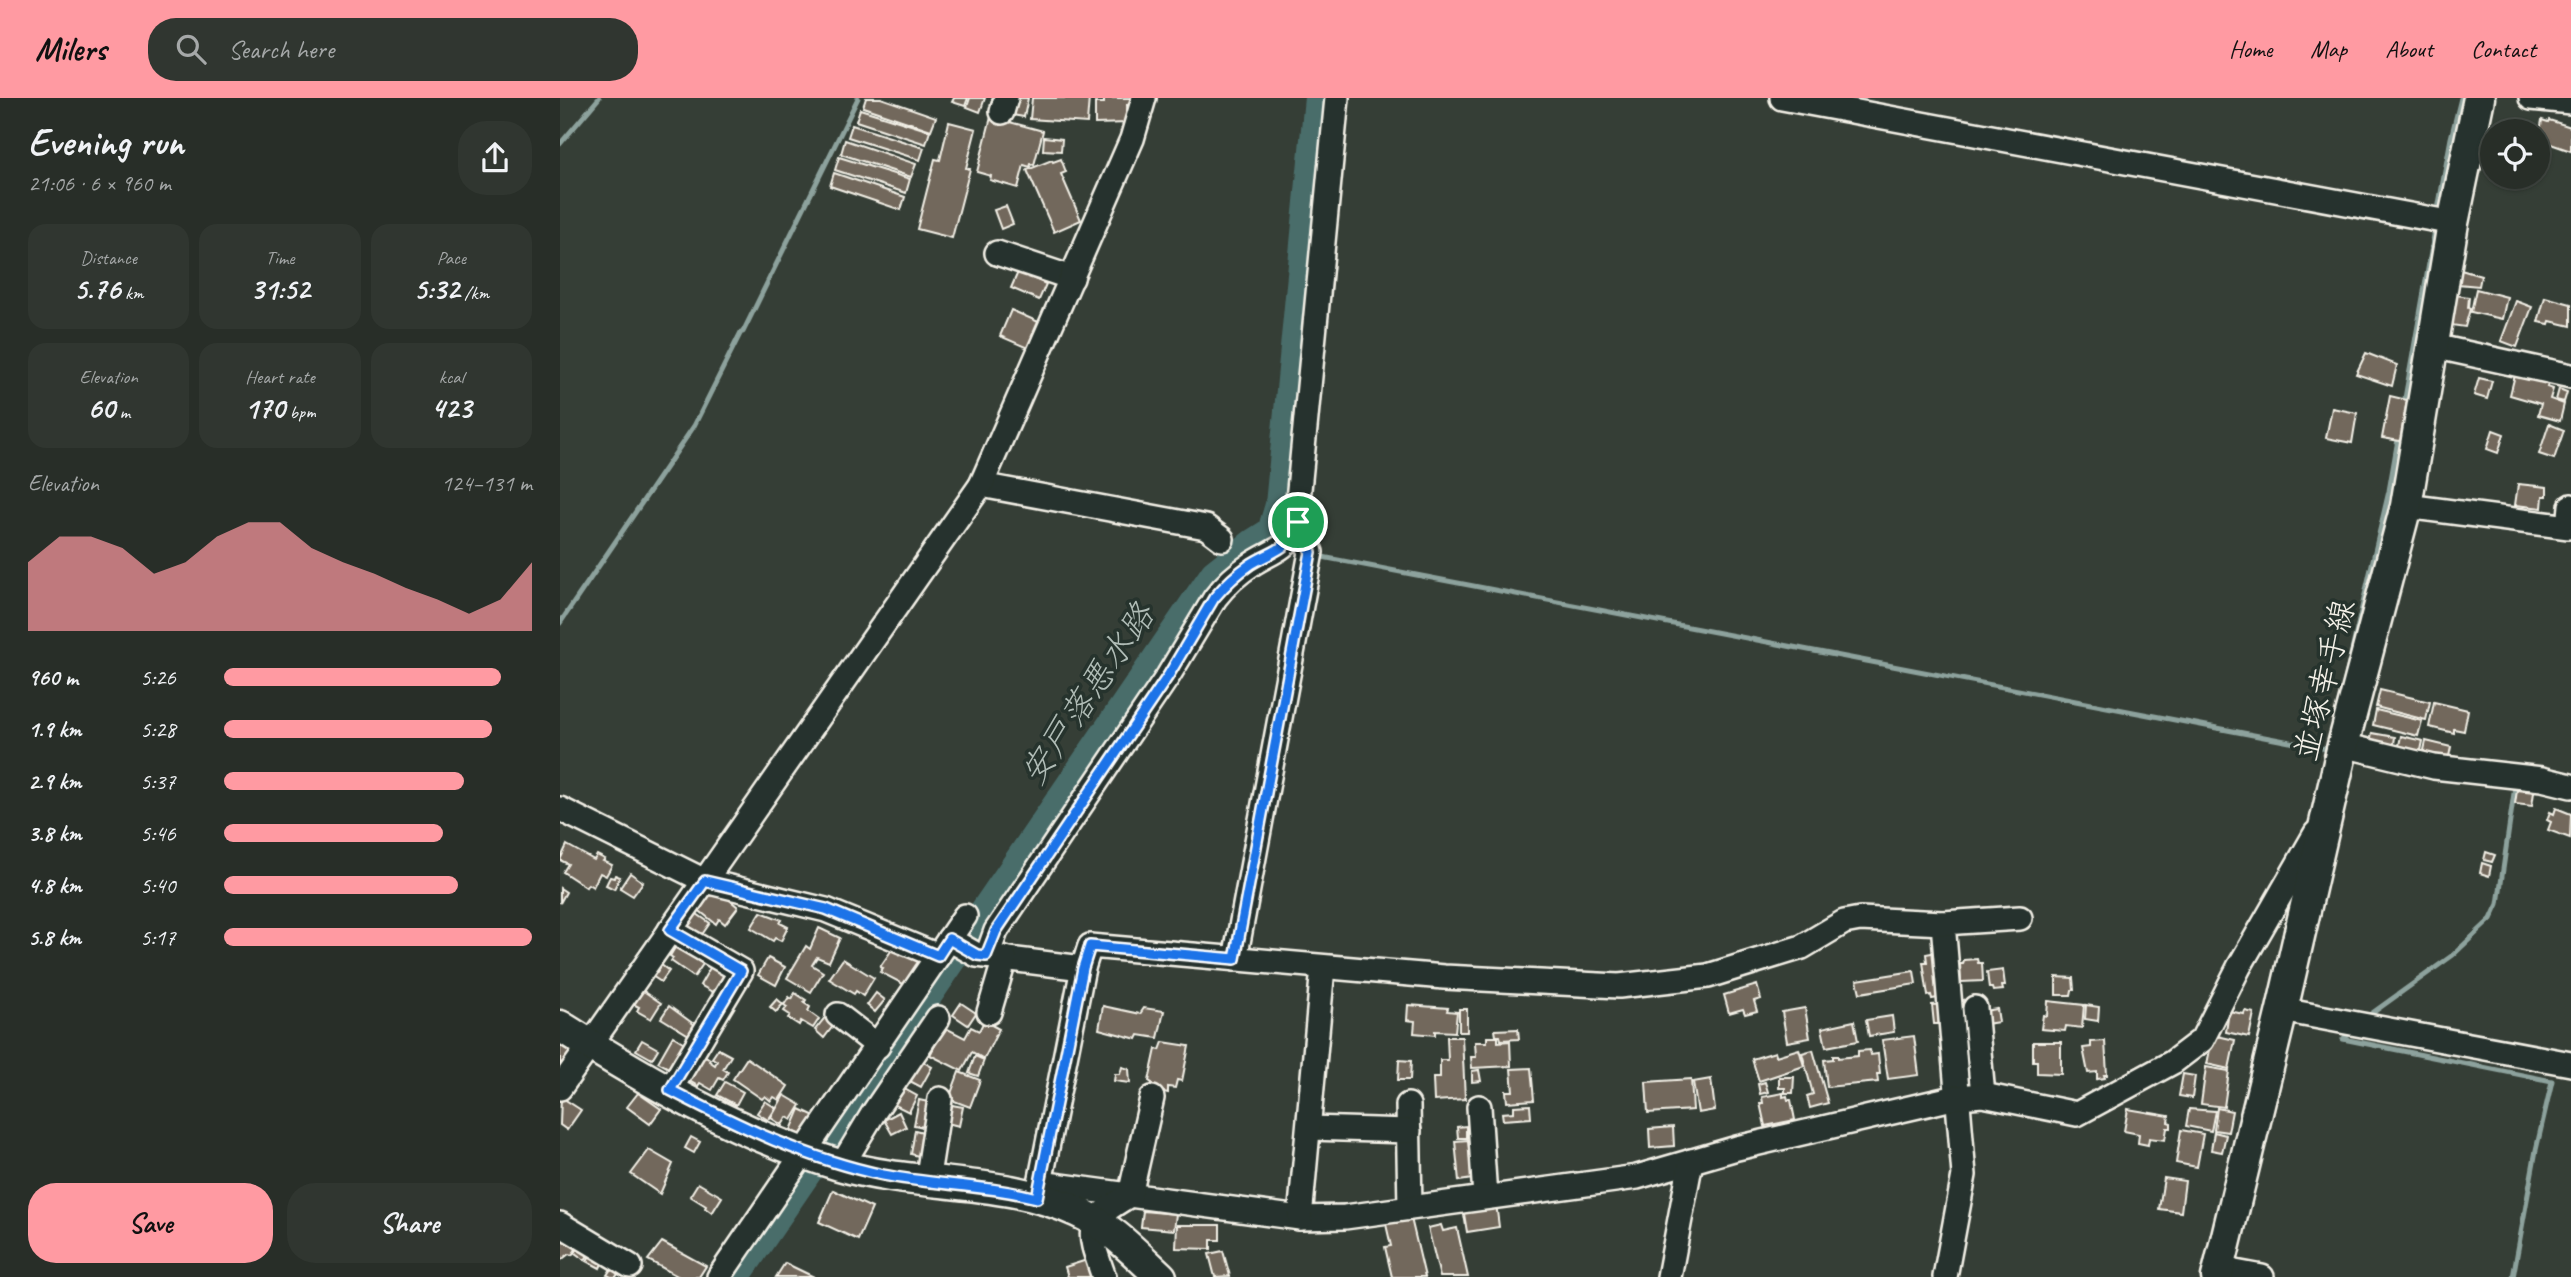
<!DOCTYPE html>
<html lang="en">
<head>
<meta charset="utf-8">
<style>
	:root { --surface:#282e28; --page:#303630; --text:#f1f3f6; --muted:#a5a8a8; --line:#444a45; --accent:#ff9aa2 }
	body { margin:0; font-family:Caveat,"Klee One",sans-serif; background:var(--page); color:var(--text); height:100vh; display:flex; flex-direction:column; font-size:26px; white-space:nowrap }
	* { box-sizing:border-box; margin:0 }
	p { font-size:23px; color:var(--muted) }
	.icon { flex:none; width:38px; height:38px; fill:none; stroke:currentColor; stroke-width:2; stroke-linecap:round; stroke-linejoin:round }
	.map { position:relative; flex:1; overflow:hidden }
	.drawer { display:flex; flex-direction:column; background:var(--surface); width:560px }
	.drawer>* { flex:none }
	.tools { position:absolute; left:1920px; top:21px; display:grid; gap:14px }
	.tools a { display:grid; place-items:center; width:70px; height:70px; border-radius:50%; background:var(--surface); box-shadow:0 2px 5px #0004,0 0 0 2px var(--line); font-size:35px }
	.pin { position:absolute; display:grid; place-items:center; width:60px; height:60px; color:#fff; margin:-30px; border:4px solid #fff; border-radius:50%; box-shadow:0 2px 7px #0007 }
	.round { display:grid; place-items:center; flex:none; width:74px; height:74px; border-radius:28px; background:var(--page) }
	.overview { display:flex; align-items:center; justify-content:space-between; height:119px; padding:0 28px }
	h1 { font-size:38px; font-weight:700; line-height:52px }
	.figures { display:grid; grid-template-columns:repeat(3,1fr); gap:10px; height:119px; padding:7px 28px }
	.figures div { display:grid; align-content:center; border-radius:18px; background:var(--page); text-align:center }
	.figures b { font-size:30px; font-weight:700 }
	.figures small { font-size:19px; font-weight:400 }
	.figures p { font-size:19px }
	.chart { height:196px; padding:14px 28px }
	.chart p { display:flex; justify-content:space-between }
	.chart svg { width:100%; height:126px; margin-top:7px; fill:var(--accent); opacity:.7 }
	.cta { display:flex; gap:14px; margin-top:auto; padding:14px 28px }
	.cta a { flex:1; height:80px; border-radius:28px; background:var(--accent); color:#111; font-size:28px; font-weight:700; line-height:80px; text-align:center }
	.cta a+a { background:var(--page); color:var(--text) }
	ul { padding:0 28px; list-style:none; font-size:23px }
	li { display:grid; grid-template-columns:112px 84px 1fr; align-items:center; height:52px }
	li i { height:18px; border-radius:9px; background:var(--accent) }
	header { display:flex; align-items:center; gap:42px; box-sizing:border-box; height:98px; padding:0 35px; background:var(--accent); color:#111 }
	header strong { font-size:33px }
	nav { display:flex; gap:38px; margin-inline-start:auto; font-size:24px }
	.search { width:490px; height:63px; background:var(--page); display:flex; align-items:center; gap:18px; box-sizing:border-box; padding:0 24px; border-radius:28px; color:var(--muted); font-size:26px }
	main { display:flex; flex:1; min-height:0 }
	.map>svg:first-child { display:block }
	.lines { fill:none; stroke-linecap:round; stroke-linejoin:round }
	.stream { stroke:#8da29d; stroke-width:5 }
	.river { stroke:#496d6b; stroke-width:30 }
	.building { fill:#72685b; stroke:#f4f1e8; stroke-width:2 }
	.minor-casing { stroke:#f4f1e8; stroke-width:28 }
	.major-casing { stroke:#f4f1e8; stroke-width:35 }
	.minor { stroke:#26332d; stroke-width:23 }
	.major { stroke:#26332d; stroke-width:30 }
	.route-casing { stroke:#fff; stroke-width:14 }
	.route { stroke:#1a73e8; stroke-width:9 }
	.labels { text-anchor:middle; stroke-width:7; stroke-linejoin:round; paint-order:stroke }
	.street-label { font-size:33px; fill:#f4f1e8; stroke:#26332d }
	.water-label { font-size:35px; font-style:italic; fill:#b0bcb6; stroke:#26332d }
</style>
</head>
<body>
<header>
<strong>Milers</strong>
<div class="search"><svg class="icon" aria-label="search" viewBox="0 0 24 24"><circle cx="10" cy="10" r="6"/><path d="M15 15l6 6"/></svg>Search here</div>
<nav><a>Home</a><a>Map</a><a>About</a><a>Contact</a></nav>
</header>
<main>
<section class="drawer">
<div class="overview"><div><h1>Evening run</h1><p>21:06 · 6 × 960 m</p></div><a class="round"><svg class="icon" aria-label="share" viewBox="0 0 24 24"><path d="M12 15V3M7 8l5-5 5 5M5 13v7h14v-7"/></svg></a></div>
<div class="figures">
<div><p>Distance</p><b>5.76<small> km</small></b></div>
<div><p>Time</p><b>31:52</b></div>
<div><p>Pace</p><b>5:32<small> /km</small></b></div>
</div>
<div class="figures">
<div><p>Elevation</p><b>60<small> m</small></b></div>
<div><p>Heart rate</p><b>170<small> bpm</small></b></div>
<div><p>kcal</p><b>423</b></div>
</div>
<div class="chart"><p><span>Elevation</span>124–131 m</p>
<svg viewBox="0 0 160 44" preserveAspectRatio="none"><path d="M0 44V20L10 11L20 11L30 15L40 24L50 20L60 11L70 6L80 6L90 15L100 20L110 24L120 29L130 33L140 38L150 33L160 20V44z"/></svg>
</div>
<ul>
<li><b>960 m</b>5:26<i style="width:90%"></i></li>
<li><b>1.9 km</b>5:28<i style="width:87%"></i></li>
<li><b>2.9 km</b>5:37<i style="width:78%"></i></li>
<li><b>3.8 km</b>5:46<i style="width:71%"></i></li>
<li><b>4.8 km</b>5:40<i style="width:76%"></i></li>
<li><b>5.8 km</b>5:17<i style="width:100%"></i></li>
</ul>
<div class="cta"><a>Save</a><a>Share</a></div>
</section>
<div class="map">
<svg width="2011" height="1179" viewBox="0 0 2011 1179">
	<rect width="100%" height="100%" fill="#353e36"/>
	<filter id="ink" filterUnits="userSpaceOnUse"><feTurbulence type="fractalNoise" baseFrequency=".0143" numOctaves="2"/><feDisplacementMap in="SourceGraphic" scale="14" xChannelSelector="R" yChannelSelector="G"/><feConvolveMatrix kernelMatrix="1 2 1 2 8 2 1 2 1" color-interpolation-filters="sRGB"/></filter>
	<g filter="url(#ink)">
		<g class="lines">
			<g class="stream">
				<path d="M0,46L39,0"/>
				<path d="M1877,117L1891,40L1901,0"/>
				<path d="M1844,306L1876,126"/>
				<path d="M693,446L707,449"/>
				<path d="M757,458L1772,652"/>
				<path d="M0,525L134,328L181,234H183L298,0"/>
				<path d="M1784,587L1829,393L1839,336"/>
				<path d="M1804,921L1893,857L1931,821L1938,806L1955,688"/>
				<path d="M1792,933L1783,941L1992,983L1976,1052L1953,1179"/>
			</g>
			<path class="river" d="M175,1179L655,476L693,446L712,434L720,407L759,0"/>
		</g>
		<g class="building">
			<path d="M306,0H321L376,19L371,32L303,9Z"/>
			<path d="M394,0H408L405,8L392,4Z"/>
			<path d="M410,0H425L420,14L407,9Z"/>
			<path d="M451,0H468L464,19L447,16Z"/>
			<path d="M472,0H529L527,25L470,21Z"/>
			<path d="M544,0H574V7H567L568,25L535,26V5H544Z"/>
			<path d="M300,11L370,33L366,46L296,23Z"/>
			<path d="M431,19L483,33L474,67L471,66L470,69L464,67L458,90L430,82L431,78L417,74Z"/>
			<path d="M1982,22L1988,24L1989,22L2011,29V53L1985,44L1984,47L1978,45Z"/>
			<path d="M389,24L416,31L406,70L410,71L392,140L357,131L375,61L380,62Z"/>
			<path d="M292,27L364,50L360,62L288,39Z"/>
			<path d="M484,39L502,41L501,53L483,52Z"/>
			<path d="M285,42L356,66L351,79L281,56Z"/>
			<path d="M279,59L350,81L346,95L275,72Z"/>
			<path d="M501,61L506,74L501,76L521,122L494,134L467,72L492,62L493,64Z"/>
			<path d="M274,75L345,99L341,112L270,88Z"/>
			<path d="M446,108L453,126L441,131L434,112Z"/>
			<path d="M1901,172L1921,178L1919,188L1898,186Z"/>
			<path d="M458,174L486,186L479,202L451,190Z"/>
			<path d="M1916,191L1947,199L1942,221L1911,214Z"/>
			<path d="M1896,197L1909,199L1908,210L1910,211L1905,229L1891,227Z"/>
			<path d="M1985,199L2011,206V228L1990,223L1989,226L1978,224Z"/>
			<path d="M1956,203L1972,209L1957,249L1941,243Z"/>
			<path d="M451,212L481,225L470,251L440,238Z"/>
			<path d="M1806,255L1837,267L1832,288L1796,276Z"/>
			<path d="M1956,273L1989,283L1987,289L1993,291L1990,301L2004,306L2000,323L1978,317L1981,306L1950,297Z"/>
			<path d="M1919,280L1932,283L1927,301L1914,297Z"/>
			<path d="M1999,291L2007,294L2004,304L1996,302Z"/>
			<path d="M1830,298L1847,302L1840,343L1822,340Z"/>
			<path d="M1772,310L1797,315L1792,345L1766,340Z"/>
			<path d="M1989,326L2004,332L1994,361L1979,356Z"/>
			<path d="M1933,332L1944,336L1938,355L1927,351Z"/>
			<path d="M1958,386L1987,389V398H1983L1982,410L1955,407Z"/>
			<path d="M1820,592L1870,604L1866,622L1816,609Z"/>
			<path d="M1874,604L1908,612L1904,633L1894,631V635L1869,629Z"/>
			<path d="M1816,612L1862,623L1858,638L1813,627Z"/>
			<path d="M1812,635L1835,639L1833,652L1809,648Z"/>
			<path d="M1841,638L1863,643L1860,657L1838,652Z"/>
			<path d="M1866,643L1891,649L1888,663L1863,657Z"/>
			<path d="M1957,692L1974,694L1972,708L1955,706Z"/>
			<path d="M1996,710L2011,716L2010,740L1988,732L1991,724L1987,722L1990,714L1994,716Z"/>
			<path d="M7,747L34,762L37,757L45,761L43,763L52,767L46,778L40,775L33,789L28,786L26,789L3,774L8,766L0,762Z"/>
			<path d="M1926,754L1935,757L1932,764L1924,762Z"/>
			<path d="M1922,765L1931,768L1929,778L1920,775Z"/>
			<path d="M70,775L83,784L73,798L60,790Z"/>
			<path d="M55,777L60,779L54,791L46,787L50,779L54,780Z"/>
			<path d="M154,789L178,809L165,826L159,821L156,826L136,810Z"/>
			<path d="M0,790L6,794L0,805Z"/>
			<path d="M134,814L150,825L139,841L123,831Z"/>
			<path d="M201,814L222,822L220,825L228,829L221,843L215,840L213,843L191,830Z"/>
			<path d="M259,830L280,840L269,864L257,859L252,867L263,874L251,894L227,880L246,848L250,851Z"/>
			<path d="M116,848L143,866L134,879L111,863L113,860L110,858Z"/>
			<path d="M333,850L338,851L360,865L345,887L320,874L323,870L320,869Z"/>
			<path d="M1377,854L1383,899L1372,901L1371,897L1368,898L1363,864H1367L1366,856Z"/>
			<path d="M208,860L225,869L216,887L198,877Z"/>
			<path d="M283,861L314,880L303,898L296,893L294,896L269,881Z"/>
			<path d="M1417,861L1418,865H1422L1423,883L1401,884L1400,866H1403L1404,862Z"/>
			<path d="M100,866L109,873L101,884L92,878Z"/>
			<path d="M151,868L169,878L158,897L140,887Z"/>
			<path d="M1443,872L1445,888H1442L1443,892L1433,893L1432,890H1429L1427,874Z"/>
			<path d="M1354,873L1356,886L1300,895L1297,882Z"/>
			<path d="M1496,879L1513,880L1514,892H1512L1511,897H1496Z"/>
			<path d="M1197,887L1201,901L1194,903L1197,913L1185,916L1183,911L1169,915L1164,897Z"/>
			<path d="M82,892L101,905L91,921L77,913L79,909L73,906Z"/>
			<path d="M235,895L246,902L244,905L250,909L248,913L259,921L253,930L241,923L239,927L228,920L230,917L224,913L227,909L224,907L229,899L232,901Z"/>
			<path d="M316,895L325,902L315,914L307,907Z"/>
			<path d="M217,901L223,906L216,914L210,909Z"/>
			<path d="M1488,903L1524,907L1522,930L1506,928L1505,933L1481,931L1483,917L1487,918Z"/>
			<path d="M401,905L416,915L408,927L393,917Z"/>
			<path d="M1384,906L1385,919H1379L1380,926H1374L1372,907Z"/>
			<path d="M848,907L888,910L887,913L897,914L895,934L875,933V937L854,935L855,923L847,922Z"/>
			<path d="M1526,907L1539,909L1538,923L1525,921Z"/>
			<path d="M109,908L135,927L129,937L101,920Z"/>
			<path d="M543,908L580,916L584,910L604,913L598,940L579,937L577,941L539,931Z"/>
			<path d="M1245,910L1250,940L1227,944L1222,914Z"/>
			<rect x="899" y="911" width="8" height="23"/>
			<path d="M1437,911L1439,924L1426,926L1424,913Z"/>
			<path d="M1669,913L1684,916L1685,913L1694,915L1689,939L1666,934Z"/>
			<path d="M267,917L276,924L264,940L255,932Z"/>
			<path d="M1332,918L1334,934L1309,938L1306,922Z"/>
			<path d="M424,923L439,931L424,961L412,954L402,973L370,957L384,929L405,940L411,929L419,933Z"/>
			<path d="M1294,923L1298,943L1266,949L1262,930Z"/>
			<path d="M958,931L959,941L941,942L940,938H936L935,932Z"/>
			<path d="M1653,937L1675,942L1669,971L1647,966Z"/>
			<path d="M113,938L131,949L116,974L98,964Z"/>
			<path d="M1354,938L1359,977L1328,981L1322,942Z"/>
			<path d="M887,939H902L905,1001L874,1003L873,980H880V962H888Z"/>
			<path d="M927,939H938V944L950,943L951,968L912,970L911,959H916L915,944H927Z"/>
			<path d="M82,942L98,951L92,961L76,952Z"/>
			<path d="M1545,943L1547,977H1544L1545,980L1537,981V974L1528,975L1523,950L1531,949V944Z"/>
			<path d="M603,944L629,948L622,983L617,982L615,990L608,989V995L591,991L592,985L589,983L596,951L600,952Z"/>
			<path d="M1473,944H1501V976L1477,975V963H1473Z"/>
			<path d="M0,945L13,957L0,975Z"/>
			<path d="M158,951L171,958L163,971L168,974L163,982L159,980L152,992L140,985L138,988L124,980L141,955L150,961L149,963L155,967L157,963L152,960Z"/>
			<path d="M1239,951L1244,968L1199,983L1192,961L1215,954L1216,958Z"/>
			<path d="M1253,952L1268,1005L1250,1010L1247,998L1253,996L1242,955Z"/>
			<path d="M1310,952L1311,957L1318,956L1320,976H1317L1318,984L1267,989L1264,962L1273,961V958H1278V960L1298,958V953Z"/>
			<path d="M415,958L424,962L418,978L409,975Z"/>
			<path d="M187,960L228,988L219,1002L214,999L211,1003L205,998L202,1001L173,981Z"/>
			<path d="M358,961L372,969L361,989L346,981Z"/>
			<path d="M839,962L851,963L850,982H838Z"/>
			<path d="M562,969L569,971L570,985L554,983L555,976H560Z"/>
			<path d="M1646,969L1669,973L1664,1009L1641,1006Z"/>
			<path d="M971,970L974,1002L947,1004L946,993H953L951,971Z"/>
			<path d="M919,972L921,983L912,984V973Z"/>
			<path d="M399,974L420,982L410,1009L389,1001Z"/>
			<path d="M1623,976L1635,978L1632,1000L1619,998Z"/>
			<path d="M1219,979H1234L1233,995H1225V990H1219Z"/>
			<path d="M1131,981L1133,1012L1088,1015L1086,984Z"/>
			<path d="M1151,981L1155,1012L1138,1015L1133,984Z"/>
			<path d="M165,984L183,994L176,1007L157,997Z"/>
			<path d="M1205,984L1208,994L1200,996L1198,986Z"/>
			<path d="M339,988L357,998L349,1014L331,1005Z"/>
			<path d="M78,995L101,1011L90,1026L67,1009Z"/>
			<path d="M1223,995V999L1227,998L1228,1002H1231L1235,1022L1205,1028L1200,1005H1203L1202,999Z"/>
			<path d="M224,997L241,1007L232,1022L227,1019L222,1027L211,1020Z"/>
			<path d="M1,999L21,1012L7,1032L0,1027Z"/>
			<path d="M359,1002L373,1005L368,1030L354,1027Z"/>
			<path d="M205,1003L216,1010L208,1022L197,1015Z"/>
			<path d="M392,1007L403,1009L399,1028L387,1025Z"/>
			<path d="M970,1007L971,1020L943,1022L942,1015L954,1014V1008Z"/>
			<path d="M1657,1010L1672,1013L1668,1034L1654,1032Z"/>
			<path d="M240,1011L261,1021L251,1041L231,1032Z"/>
			<path d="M1568,1011L1609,1018L1608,1024L1611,1025V1030H1607L1605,1042L1589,1040L1588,1047L1578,1045L1579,1036L1564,1033Z"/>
			<path d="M1629,1011L1655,1013L1651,1033L1626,1028Z"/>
			<path d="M339,1014L346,1029L332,1036L324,1022Z"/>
			<path d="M906,1028V1040H898L897,1029Z"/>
			<path d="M1113,1029L1114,1048L1090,1050L1089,1031Z"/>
			<path d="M355,1032L367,1035L362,1059L351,1056Z"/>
			<path d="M1621,1032L1643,1036L1637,1069L1616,1065Z"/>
			<path d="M1654,1034L1666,1037L1662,1054L1651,1052Z"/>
			<path d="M131,1039L140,1044L134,1055L125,1050Z"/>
			<path d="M908,1042L913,1081L899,1083L895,1043Z"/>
			<path d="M89,1052L113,1066L100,1096L71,1076Z"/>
			<path d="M1604,1080L1625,1083L1621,1114L1599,1111Z"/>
			<path d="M138,1085L162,1099L152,1115L145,1110L146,1108L130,1098Z"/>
			<path d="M273,1092L312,1110L298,1142L259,1124Z"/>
			<path d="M936,1105L939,1129L907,1134L903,1110Z"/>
			<path d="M583,1113L616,1116L614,1132L581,1129Z"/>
			<path d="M850,1116L865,1179H832L825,1149L831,1148L825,1122Z"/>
			<path d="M617,1127H660V1142H651V1151L616,1150Z"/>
			<path d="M881,1127L883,1133L897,1130L908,1179H880L868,1130Z"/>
			<path d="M0,1136L20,1145L12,1157L9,1156L1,1162Z"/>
			<path d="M21,1144L32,1151L25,1162L15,1155Z"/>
			<path d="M102,1144L146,1168L139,1179H119L88,1162Z"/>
			<path d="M33,1152L45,1159L40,1170L27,1163Z"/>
			<path d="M663,1153L670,1178L655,1179L649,1156Z"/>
			<path d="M527,1162L533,1179H508L505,1169Z"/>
			<path d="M55,1165L62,1169L56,1179H51L47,1177Z"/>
			<path d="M225,1165L254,1179H216Z"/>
		</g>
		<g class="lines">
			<defs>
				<g id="minor">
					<path d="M1222,0L1893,125"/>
					<path d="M1971,0L2011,4"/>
					<path d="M442,14L446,0"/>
					<path d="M437,155L512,180"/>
					<path d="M1873,248L2011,278"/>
					<path d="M421,387L646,429L662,441"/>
					<path d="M1846,408L2009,429L2011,408"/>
					<path d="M1783,647L1874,669L1982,681L2011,688"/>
					<path d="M0,711L145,783L266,812L378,858"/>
					<path d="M1383,825L1404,1077L1385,1179"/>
					<path d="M389,841L417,857L523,870"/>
					<path d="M427,858L436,833L608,578L655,500C665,487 678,475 692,466C708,455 725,452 735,433L777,0"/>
					<path d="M675,861L751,454L738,424"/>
					<path d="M1415,910L1423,997"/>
					<path d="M1722,912L2011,966"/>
					<path d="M429,914L445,860"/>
					<path d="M278,917L318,948"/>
					<path d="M0,990L421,387L572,41L584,0"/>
					<path d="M110,992L181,873L110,832"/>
					<path d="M848,1007L850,1109"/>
					<path d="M919,1009L925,1099"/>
					<path d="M749,1030L849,1033"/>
					<path d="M282,1067L314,1014L378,920"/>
					<path d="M367,1084L380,1001"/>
					<path d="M480,1085L740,1120L785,1119L1077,1079L1177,1050L1397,999L1423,997L1517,1016L1613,964L1642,942L1679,869L1756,735"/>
					<path d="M477,1100L523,870L530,848L884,879L1059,888L1148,878L1242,849L1284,824L1300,821L1383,825L1460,820"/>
					<path d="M740,1120L763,869"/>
					<path d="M0,1126L70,1168"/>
					<path d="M1659,1171L1702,1179"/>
					<path d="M159,1179L405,818"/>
					<path d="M544,1179C527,1131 523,1124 570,1097L592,1000"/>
					<path d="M1109,1179L1131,1063"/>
				</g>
				<g id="major">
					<path d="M0,928C87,983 180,1037 279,1067C357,1090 444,1079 518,1114C551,1129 575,1155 601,1179"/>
					<path d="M1657,1179L1722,912L1783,647L1846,408L1893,125L1919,0"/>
				</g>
			</defs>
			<use href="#minor" class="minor-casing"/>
			<use href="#major" class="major-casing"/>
			<use href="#minor" class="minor"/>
			<use href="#major" class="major"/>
		</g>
	</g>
	<g class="lines" filter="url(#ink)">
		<defs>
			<path id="route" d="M738,424L751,454L675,861L530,848L523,870L477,1100C427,1087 374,1087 323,1077C247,1061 179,1028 110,992L181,873L110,832L145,783L266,811L378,858L389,841L417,857L426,858L436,833L608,578L654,500C665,487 678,475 691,466C713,452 730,453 738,424Z"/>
		</defs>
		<use href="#route" class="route-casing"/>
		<use href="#route" class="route"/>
	</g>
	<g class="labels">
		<g class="street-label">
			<text transform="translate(1763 582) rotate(-76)" y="12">並塚幸手線</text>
		</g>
		<g class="water-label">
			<text transform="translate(527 596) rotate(-56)" y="12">安戸落悪水路</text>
		</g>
	</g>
</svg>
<div class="tools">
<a><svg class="icon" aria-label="locate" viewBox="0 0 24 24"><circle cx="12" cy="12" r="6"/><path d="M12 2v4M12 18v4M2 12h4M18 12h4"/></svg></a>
</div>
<div class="pin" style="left:738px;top:424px;background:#1e9e55"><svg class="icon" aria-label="arrive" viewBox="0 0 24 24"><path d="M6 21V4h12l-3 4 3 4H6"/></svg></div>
</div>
</main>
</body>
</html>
